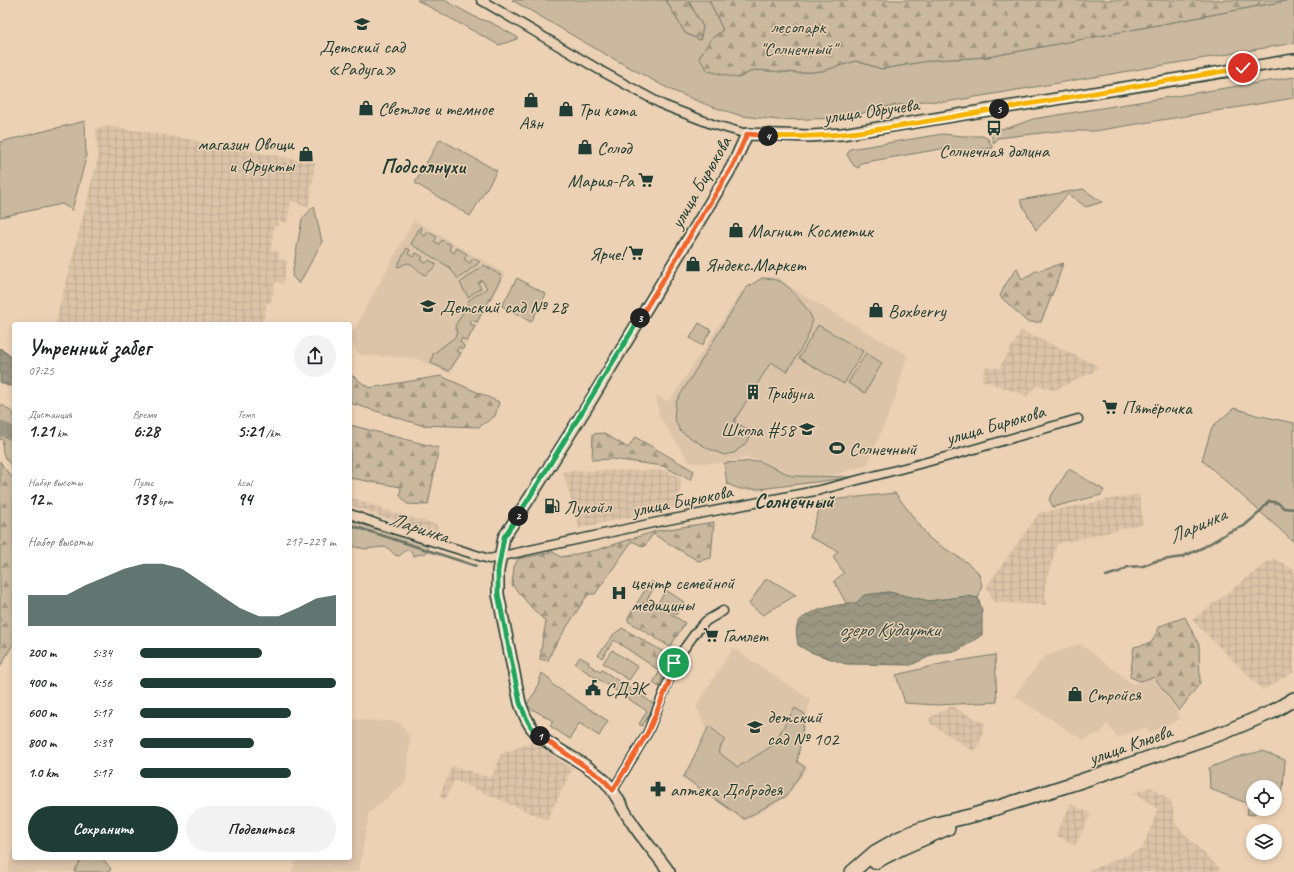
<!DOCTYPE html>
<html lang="ru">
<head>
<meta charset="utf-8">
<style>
	:root { --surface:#fff; --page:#f2f2f2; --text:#202124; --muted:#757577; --accent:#1f3d34 }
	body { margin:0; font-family:Caveat,sans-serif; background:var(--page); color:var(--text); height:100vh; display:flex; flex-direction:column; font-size:15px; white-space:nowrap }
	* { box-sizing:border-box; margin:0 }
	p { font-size:13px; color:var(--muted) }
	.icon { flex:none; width:22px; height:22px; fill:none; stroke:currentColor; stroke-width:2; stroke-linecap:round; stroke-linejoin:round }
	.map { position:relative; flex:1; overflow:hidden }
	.sheet { position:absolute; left:12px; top:322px; width:340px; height:538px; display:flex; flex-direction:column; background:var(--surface); border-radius:4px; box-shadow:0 2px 6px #0003 }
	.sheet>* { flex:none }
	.buttons { position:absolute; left:1246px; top:780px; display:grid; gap:8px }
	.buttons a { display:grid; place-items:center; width:36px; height:36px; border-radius:50%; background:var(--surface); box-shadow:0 2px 6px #0003; font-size:20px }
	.pin { position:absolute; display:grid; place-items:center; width:34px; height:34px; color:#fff; margin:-17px; border:2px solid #fff; border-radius:50%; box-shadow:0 1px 4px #0007 }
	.km { position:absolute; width:20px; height:20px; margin:-10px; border-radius:50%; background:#222; color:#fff; font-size:11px; line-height:20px; text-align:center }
	.round { display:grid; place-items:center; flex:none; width:42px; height:42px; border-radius:21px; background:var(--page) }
	.summary { display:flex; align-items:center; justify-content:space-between; height:68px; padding:0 16px }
	h1 { font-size:22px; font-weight:700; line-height:30px }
	.metrics { display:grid; grid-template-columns:repeat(3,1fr); gap:6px; height:68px; padding:4px 16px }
	.metrics div { display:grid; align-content:center }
	.metrics b { font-size:17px; font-weight:700 }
	.metrics small { font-size:11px; font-weight:400 }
	.metrics p { font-size:11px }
	.chart { height:112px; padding:8px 16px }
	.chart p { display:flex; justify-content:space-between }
	.chart svg { width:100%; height:72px; margin-top:4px; fill:var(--accent); opacity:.7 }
	.action { display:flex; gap:8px; margin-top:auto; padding:8px 16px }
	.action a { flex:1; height:46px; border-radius:24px; background:var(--accent); color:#fff; font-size:16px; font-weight:700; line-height:46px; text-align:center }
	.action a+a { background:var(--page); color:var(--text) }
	ul { padding:0 16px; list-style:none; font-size:13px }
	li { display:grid; grid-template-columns:64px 48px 1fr; align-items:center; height:30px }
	li i { height:10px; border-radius:5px; background:var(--accent) }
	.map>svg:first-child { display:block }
	.built { fill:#dcc4a9 }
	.industrial { fill:url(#industrial-grid) }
	.green { fill:#cbb99f; stroke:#757b6a }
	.forest { fill:url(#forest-firs); stroke:#757b6a }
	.water { fill:url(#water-waves); stroke:#697363 }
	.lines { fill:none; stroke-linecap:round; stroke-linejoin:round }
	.stream { stroke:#697363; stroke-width:2.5 }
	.river { stroke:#9b9782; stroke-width:14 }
	.street-casing { stroke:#1f3d34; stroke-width:11 }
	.secondary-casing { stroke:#1f3d34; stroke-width:14 }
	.primary-casing { stroke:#1f3d34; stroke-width:16 }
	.street { stroke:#edd1b4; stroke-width:8 }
	.secondary { stroke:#edd1b4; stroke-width:11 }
	.primary { stroke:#edd1b4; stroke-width:13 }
	.split-1-casing { stroke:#fff; stroke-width:8 }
	.split-2-casing { stroke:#fff; stroke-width:8 }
	.split-3-casing { stroke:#fff; stroke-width:8 }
	.split-4-casing { stroke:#fff; stroke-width:8 }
	.split-5-casing { stroke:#fff; stroke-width:8 }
	.split-6-casing { stroke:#fff; stroke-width:8 }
	.split-1 { stroke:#f0652b; stroke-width:5 }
	.split-2 { stroke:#22a559; stroke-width:5 }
	.split-3 { stroke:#22a559; stroke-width:5 }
	.split-4 { stroke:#f0652b; stroke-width:5 }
	.split-5 { stroke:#f5b400; stroke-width:5 }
	.split-6 { stroke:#f5b400; stroke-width:5 }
	.labels { text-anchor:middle; stroke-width:3; stroke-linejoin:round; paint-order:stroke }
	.park-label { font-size:19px; fill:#30493f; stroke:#edd1b4 }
	.poi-label { font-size:19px; fill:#1f3d34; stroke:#edd1b4; text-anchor:start }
	.street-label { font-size:19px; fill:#1f3d34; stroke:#edd1b4 }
	.water-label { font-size:20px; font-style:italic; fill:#324a40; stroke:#edd1b4 }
	.quarter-label { font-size:21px; font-weight:bold; fill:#1f3d34; stroke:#edd1b4 }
</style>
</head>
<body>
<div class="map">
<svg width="1294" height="872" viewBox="0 0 1294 872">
	<defs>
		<pattern id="industrial-grid" width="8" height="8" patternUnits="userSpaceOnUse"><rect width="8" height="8" fill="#dcc4a9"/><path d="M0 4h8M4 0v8" fill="none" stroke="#bca992"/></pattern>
		<pattern id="forest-firs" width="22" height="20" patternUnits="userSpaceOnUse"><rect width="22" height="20" fill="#cbb99f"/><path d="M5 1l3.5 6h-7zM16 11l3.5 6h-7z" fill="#a49882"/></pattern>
		<pattern id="water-waves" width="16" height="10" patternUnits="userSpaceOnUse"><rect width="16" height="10" fill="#9b9782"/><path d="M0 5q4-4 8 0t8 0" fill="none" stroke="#7e7c6b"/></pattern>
	</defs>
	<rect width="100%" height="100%" fill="#edd1b4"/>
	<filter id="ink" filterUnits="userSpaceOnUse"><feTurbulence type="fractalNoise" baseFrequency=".025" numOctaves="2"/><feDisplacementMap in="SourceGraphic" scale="8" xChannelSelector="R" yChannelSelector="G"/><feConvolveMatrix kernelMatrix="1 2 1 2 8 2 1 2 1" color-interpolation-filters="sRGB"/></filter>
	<g filter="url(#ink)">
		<g class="built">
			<path d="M414,220L506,274L450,374L415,358L359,355L350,340V337Z"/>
			<path d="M762,277L778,278L801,294L907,355L895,400L867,465L827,477L794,478L759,460L744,458L718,463H690L659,416L656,395L666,401L671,399L742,291Z"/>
			<path d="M1080,644L1133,684L1153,678L1176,710L1181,719L1149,733L1146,727L1117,738L1107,723L1102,732L1083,740L1014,696L1044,657Z"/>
			<path d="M733,648L810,699L798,760L808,767L786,798L745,821L681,778L708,735L703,720L696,706Z"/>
			<path d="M350,719L399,722L410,737L406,782L369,813L359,872H291L297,858H350Z"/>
			<path d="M14,851V858H102L111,869L109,872H9L8,871L10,858Z"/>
		</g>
		<g class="industrial">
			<path d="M106,126L165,135L315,163L313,181L311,187V196L308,207L291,201L287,223L279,221L278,226H274L271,251L279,252V259L287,261L283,284L275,282L271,303H267L263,324H55L98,158L96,128Z"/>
			<path d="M1021,331L1062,349L1098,366L1093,372L1055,390L1036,386L1027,396L982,380L985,367L999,368Z"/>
			<path d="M666,470L681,479L679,506L579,528L563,471Z"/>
			<path d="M1139,494L1143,524L1057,544L1045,585L1046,605L993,602L987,586L1039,513Z"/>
			<path d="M350,497L382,509L438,525L436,533L379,516L350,505Z"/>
			<path d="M1273,558L1294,569V672L1263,690L1192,620Z"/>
			<path d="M952,706L985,724L979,744L975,752L928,722L929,718Z"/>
			<path d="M533,742L572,769L547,820L454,780L446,799L439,797L452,766L491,778L501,754Z"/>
			<path d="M1151,787L1171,801L1176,825L1220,869L1218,872H1085L1142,849L1158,809L1134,793Z"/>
			<path d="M1071,804L1091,814L1075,845L1055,835Z"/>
		</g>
		<g class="green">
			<path d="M417,0H444L477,18L492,23L517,37V39L499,45Z"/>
			<path d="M512,0H611L625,1L629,0H666L685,33L700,40L703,27L688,0H709L723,30L711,39L738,78L754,70L799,73L822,71L856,61L882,69L934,60L988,57L1290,0H1294V43L946,102L924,101L878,108L854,116L842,118L778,120L742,116L710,106L671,90L603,53Z"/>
			<path d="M1294,77V98L1095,131H1059L997,138L994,144L990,132L989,131L1011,127L1033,119Z"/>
			<path d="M85,121L86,158L72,210L62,204L0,217V142Z"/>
			<path d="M943,134L964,136H983L988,139L993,148L955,153L952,147L860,163L859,168L854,166L847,155L850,149Z"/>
			<path d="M440,139L497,171L470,216L415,183Z"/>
			<path d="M1083,189L1102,202L1086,207L1068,194L1036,230L1020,200Z"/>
			<path d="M314,206L322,242L299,284L292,276L302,219Z"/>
			<path d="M420,227L422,228L420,233L425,236L428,232L437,237L434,241L439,244L442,240L451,245L449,249L454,253L457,248L467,254L464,259L470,263L473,258L480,262L458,279L449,267L411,244Z"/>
			<path d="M407,248L410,250L408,254L414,257L416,253L423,257L421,260L426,263L429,260L436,264V266L425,275C416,272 412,256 400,267L397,266Z"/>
			<path d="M484,265L502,276L486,306L482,303L480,307L483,310L477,322L472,320L470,324L475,326L467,341L462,338L460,342L464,346L463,349L459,347L456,351L461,353L449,371L431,363L433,354L455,337L457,332L455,326L468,304L469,300L487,288L482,280L478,283L481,288L468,297L460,283Z"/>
			<path d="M517,278L546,294L531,322L502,306Z"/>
			<path d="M762,278C779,279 785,282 796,296C801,302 810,311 812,319C814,331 793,362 787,372L771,362L734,421L753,433L745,444L734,453L724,455L707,448L680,431L674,417L676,402L746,288Z"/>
			<path d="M699,323L711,330L702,346L690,338Z"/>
			<path d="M818,325L863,351L844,384L799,358Z"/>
			<path d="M866,353L882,363L865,393L848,383Z"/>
			<path d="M0,405L4,406L14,414V468C4,458 1,454 3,440L0,439Z"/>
			<path d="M1234,408L1256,415L1294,423V542L1202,460L1212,427Z"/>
			<path d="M759,461L792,476L855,477L760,489H740L727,484L724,463Z"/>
			<path d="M1069,469L1104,490L1101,495L1053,507L1049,499Z"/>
			<path d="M895,493L930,539L966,562L978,572L982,585L978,598L967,596L929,601L889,592L865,595L856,603H846L834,581L844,573L833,557L838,551L810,537L822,501Z"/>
			<path d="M350,518L428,545L426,553L413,556L411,551L406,550L399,556L395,555L388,548L383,547L366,549L350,546Z"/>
			<path d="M765,580H771L796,595L763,615L749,604Z"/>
			<path d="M666,590L684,602L676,615L658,603Z"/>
			<path d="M612,650L638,667L629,680L603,663Z"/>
			<path d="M995,655L997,702L937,705L905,703L896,675L945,663Z"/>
			<path d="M580,657L589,662L588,664L600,672L602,670L654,704L650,714L642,726L639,724L647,711L575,664Z"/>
			<path d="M542,673L550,679L553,685L608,721L599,736L579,723L570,739L550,726L553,721L527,706L528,702L536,691Z"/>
			<path d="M795,708L805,714L797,762L805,767L786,796L744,819L684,777L709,726L725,739L718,752L738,767L772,746Z"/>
			<path d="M1262,751L1285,760L1283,789L1275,803V787H1253V809H1257L1254,815L1247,814L1249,804L1210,789L1209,768L1234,758Z"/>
			<path d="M82,858H102L111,869L109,872H74Z"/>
		</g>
		<g class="forest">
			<path d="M666,0H688L703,27L700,40L685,33Z"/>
			<path d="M709,0H1290L988,57L934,60L882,69L856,61L822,71L799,73L754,70L738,78L708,71L699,58L711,39L723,30Z"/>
			<path d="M1063,263L1056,285L1041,322H1027L1000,296L1005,285L1017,268L1022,280L1034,272Z"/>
			<path d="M350,374L369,388L441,376L499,402L495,416L479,427L421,425L350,403Z"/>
			<path d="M350,425L439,448L428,505L407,504L400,495L401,487L350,478Z"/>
			<path d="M604,433L628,448L635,437L694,471L690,480L663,466L612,459L592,460L593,434Z"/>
			<path d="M0,461L4,468L14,479V642L0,667Z"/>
			<path d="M714,522L711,558L698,561L653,534L644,547L632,541L595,594H589L584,600L553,649L548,661L540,659L542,643L546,622L533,609L512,585L514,567L518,559L553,552L561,557L597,550L656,531Z"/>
			<path d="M651,581L656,585L647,599L685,623L670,647L628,621V617Z"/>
			<path d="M1185,617L1199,645L1200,683L1179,711L1154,677L1140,681L1130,677L1134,647L1151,643L1160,626Z"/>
			<path d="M622,628L664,652L668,661L659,687L653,683L660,671L614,640L602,658L598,655L614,634Z"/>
		</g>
		<g class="water">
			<path d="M0,348L14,359V385L8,386L0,382Z"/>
			<path d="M889,592L929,601L967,596L978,598L982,610V635L957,651L937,653L911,665L846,664L810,652L798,645C797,637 795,631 798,623C804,611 842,603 856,603L864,595Z"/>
		</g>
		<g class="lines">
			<g class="stream">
				<path d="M350,525L476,566"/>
				<path d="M1106,576L1119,572L1128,567L1143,566L1156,561L1182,557L1204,547L1229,532L1244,526L1259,513L1269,501L1278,503L1284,508L1294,509"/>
			</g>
			<path class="river" d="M0,428L14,434"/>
			<defs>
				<g id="street">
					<path d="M481,0L603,72L663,105L712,124L747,134"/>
					<path d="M350,514L380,525L489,559L653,523L820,490L957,454L1078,419"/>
					<path d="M613,790L648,732L678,657L696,632L706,621L723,611"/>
				</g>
				<path id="secondary" d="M669,872C657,854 642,839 631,821C621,807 616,792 604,780C584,760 549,749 532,728C526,720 523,712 520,703L498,594V571L504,537L534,491L588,405L733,165L747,134L810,136L842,134L1294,60"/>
				<g id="primary">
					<path d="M875,862L902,848L948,828"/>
					<path d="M852,872L875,852L898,839L913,832L936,824L974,815L1078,782L1225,732L1272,712L1294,699"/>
				</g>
			</defs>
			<use href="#street" class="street-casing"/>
			<use href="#secondary" class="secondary-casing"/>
			<use href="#primary" class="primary-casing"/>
			<use href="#street" class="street"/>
			<use href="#secondary" class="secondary"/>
			<use href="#primary" class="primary"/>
		</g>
	</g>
	<g class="lines" filter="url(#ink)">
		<defs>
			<path id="split-1" d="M540,736L602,778L613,790L648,732L668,685L674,663"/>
			<path id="split-2" d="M518,516L504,537L498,571V594L520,703C525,715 529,728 540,736"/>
			<path id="split-3" d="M518,516L640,318"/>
			<path id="split-4" d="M640,318L733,165L747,134L768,136"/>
			<path id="split-5" d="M768,136C845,140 922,121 999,109"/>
			<path id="split-6" d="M999,109L1243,68"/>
		</defs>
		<use href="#split-1" class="split-1-casing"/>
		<use href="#split-2" class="split-2-casing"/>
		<use href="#split-3" class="split-3-casing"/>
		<use href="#split-4" class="split-4-casing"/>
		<use href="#split-5" class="split-5-casing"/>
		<use href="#split-6" class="split-6-casing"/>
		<use href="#split-1" class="split-1"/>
		<use href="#split-2" class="split-2"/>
		<use href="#split-3" class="split-3"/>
		<use href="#split-4" class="split-4"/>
		<use href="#split-5" class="split-5"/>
		<use href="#split-6" class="split-6"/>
	</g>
	<defs>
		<symbol id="school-bare" viewBox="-9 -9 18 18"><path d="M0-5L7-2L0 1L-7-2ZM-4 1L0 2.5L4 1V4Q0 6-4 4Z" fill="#1f3d34" stroke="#edd1b4" stroke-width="2.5" paint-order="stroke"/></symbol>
		<symbol id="shop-bare" viewBox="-9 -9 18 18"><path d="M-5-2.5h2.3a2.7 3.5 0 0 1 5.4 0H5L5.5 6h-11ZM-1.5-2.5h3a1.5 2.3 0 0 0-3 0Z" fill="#1f3d34" stroke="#edd1b4" stroke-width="2.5" paint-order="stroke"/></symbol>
		<symbol id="bus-bare" viewBox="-9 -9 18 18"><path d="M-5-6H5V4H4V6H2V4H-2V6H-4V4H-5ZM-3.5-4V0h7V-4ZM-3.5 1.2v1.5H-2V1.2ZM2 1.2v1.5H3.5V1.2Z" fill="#1f3d34" stroke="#edd1b4" stroke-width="2.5" paint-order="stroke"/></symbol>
		<symbol id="supermarket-bare" viewBox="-9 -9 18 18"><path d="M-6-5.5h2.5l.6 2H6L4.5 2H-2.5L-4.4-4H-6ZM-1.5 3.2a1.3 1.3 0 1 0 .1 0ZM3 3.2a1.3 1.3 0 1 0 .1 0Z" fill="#1f3d34" stroke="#edd1b4" stroke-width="2.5" paint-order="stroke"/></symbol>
		<symbol id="building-bare" viewBox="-9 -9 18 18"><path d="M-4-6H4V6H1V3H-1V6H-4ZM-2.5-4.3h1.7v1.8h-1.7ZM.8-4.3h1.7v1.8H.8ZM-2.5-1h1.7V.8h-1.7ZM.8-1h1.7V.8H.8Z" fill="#1f3d34" stroke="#edd1b4" stroke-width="2.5" paint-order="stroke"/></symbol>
		<symbol id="stadium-bare" viewBox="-9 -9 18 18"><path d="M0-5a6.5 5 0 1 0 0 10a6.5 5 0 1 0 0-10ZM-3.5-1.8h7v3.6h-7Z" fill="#1f3d34" stroke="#edd1b4" stroke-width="2.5" paint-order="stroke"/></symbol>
		<symbol id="fuel-bare" viewBox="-9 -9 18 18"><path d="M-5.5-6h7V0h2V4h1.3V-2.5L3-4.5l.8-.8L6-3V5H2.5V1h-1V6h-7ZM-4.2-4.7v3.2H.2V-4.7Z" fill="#1f3d34" stroke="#edd1b4" stroke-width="2.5" paint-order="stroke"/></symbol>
		<symbol id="hospital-bare" viewBox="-9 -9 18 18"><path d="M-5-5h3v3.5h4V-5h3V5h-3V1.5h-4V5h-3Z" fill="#1f3d34" stroke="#edd1b4" stroke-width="2.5" paint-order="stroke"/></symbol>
		<symbol id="civic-bare" viewBox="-9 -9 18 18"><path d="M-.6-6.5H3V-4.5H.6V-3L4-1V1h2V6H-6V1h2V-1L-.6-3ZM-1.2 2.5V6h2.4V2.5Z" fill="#1f3d34" stroke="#edd1b4" stroke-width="2.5" paint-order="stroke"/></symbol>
		<symbol id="pharmacy-bare" viewBox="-9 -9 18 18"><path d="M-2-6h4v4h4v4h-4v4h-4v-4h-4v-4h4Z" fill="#1f3d34" stroke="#edd1b4" stroke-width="2.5" paint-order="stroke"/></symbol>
	</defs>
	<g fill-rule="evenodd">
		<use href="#school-bare" x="351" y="13" width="22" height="22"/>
		<use href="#shop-bare" x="520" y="89" width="22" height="22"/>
		<use href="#shop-bare" x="355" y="97" width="22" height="22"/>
		<use href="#shop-bare" x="555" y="98" width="22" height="22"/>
		<use href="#bus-bare" x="983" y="117" width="22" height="22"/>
		<use href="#shop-bare" x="574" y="136" width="22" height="22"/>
		<use href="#shop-bare" x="295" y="143" width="22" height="22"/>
		<use href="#supermarket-bare" x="635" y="169" width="22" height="22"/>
		<use href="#shop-bare" x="725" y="219" width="22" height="22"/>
		<use href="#supermarket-bare" x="625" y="242" width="22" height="22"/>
		<use href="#shop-bare" x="682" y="253" width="22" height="22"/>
		<use href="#school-bare" x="417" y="295" width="22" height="22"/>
		<use href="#shop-bare" x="865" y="299" width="22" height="22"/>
		<use href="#building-bare" x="742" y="381" width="22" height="22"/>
		<use href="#supermarket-bare" x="1099" y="396" width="22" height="22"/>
		<use href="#school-bare" x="796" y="418" width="22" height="22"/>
		<use href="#stadium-bare" x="826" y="437" width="22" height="22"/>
		<use href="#fuel-bare" x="541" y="495" width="22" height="22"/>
		<use href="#hospital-bare" x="608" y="582" width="22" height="22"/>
		<use href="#supermarket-bare" x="700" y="624" width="22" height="22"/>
		<use href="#civic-bare" x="582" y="677" width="22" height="22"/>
		<use href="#shop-bare" x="1064" y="683" width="22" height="22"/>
		<use href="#school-bare" x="744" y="716" width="22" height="22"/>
		<use href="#pharmacy-bare" x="647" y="778" width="22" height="22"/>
	</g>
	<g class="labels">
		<g class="park-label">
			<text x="798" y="33">лесопарк<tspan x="798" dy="22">"Солнечный"</tspan></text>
		</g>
		<g class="poi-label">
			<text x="362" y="53" text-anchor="middle">Детский сад<tspan x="362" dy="22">«Радуга»</tspan></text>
			<text x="378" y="115">Светлое и темное</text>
			<text x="578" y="116">Три кота</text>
			<text x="531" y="129" text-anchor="middle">Аян</text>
			<text x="294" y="150" text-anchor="end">магазин Овощи<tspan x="294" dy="22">и Фрукты</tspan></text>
			<text x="597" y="154">Солод</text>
			<text x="994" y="157" text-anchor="middle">Солнечная долина</text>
			<text x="634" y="187" text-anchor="end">Мария-Ра</text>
			<text x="748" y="237">Магнит Косметик</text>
			<text x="624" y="260" text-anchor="end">Ярче!</text>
			<text x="705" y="271">Яндекс.Маркет</text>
			<text x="440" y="313">Детский сад № 28</text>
			<text x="888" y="317">Boxberry</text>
			<text x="765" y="399">Трибуна</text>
			<text x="1122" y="414">Пятёрочка</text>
			<text x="795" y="436" text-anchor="end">Школа #58</text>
			<text x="849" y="455">Солнечный</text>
			<text x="564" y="513">Лукойл</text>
			<text x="631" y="589">центр семейной<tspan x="631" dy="22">медицины</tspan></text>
			<text x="723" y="642">Гамлет</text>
			<text x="605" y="695">СДЭК</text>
			<text x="1087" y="701">Стройся</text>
			<text x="767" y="723">детский<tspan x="767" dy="22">сад № 102</tspan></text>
			<text x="670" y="796">аптека Добродея</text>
		</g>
		<g class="street-label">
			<text transform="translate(871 110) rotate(-8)" y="7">улица Обручева</text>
			<text transform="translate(700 182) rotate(-60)" y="7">улица Бирюкова</text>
			<text transform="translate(995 424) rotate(-16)" y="7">улица Бирюкова</text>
			<text transform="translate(682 500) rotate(-11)" y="7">улица Бирюкова</text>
			<text transform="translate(1130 744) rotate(-19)" y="7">улица Клюева</text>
		</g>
		<g class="water-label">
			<text transform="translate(1197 525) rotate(-24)" y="7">Ларинка</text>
			<text transform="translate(419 527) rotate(18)" y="7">Ларинка</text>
			<text x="889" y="636">озеро Кудаутки</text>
		</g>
		<g class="quarter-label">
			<text x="423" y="173">Подсолнухи</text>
			<text x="794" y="508">Солнечный</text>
		</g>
	</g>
</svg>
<div class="buttons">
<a><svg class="icon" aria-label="locate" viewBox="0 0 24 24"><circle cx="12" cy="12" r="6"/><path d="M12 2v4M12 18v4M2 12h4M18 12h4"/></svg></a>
<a><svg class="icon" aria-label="layers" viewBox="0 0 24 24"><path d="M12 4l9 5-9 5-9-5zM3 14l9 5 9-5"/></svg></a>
</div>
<div class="pin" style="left:674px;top:663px;background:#1e9e55"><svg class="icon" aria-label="arrive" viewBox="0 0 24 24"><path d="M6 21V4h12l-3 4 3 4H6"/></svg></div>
<div class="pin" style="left:1243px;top:68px;background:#d93025"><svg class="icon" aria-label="check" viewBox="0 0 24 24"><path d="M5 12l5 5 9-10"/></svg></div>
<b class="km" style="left:540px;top:736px">1</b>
<b class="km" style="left:518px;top:516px">2</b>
<b class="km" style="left:640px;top:318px">3</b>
<b class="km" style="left:768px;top:136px">4</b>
<b class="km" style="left:999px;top:109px">5</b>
<section class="sheet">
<div class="summary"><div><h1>Утренний забег</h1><p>07:25</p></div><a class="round"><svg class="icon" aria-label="share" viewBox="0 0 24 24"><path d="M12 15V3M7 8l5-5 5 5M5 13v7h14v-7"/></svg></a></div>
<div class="metrics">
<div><p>Дистанция</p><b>1.21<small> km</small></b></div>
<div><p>Время</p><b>6:28</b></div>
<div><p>Темп</p><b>5:21<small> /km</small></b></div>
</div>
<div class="metrics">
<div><p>Набор высоты</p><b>12<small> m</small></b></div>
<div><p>Пульс</p><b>139<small> bpm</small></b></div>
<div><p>kcal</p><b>94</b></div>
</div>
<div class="chart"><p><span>Набор высоты</span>217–229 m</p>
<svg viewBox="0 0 160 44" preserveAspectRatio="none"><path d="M0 44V25L10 25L20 25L30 19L40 14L50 9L60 6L70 6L80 9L90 17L100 25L110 33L120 38L130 38L140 33L150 27L160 25V44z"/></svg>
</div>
<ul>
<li><b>200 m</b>5:34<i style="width:62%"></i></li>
<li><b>400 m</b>4:56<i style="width:100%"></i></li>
<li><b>600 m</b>5:17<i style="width:77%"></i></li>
<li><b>800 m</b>5:39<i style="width:58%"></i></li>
<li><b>1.0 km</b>5:17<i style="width:77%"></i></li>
</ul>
<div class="action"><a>Сохранить</a><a>Поделиться</a></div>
</section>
</div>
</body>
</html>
